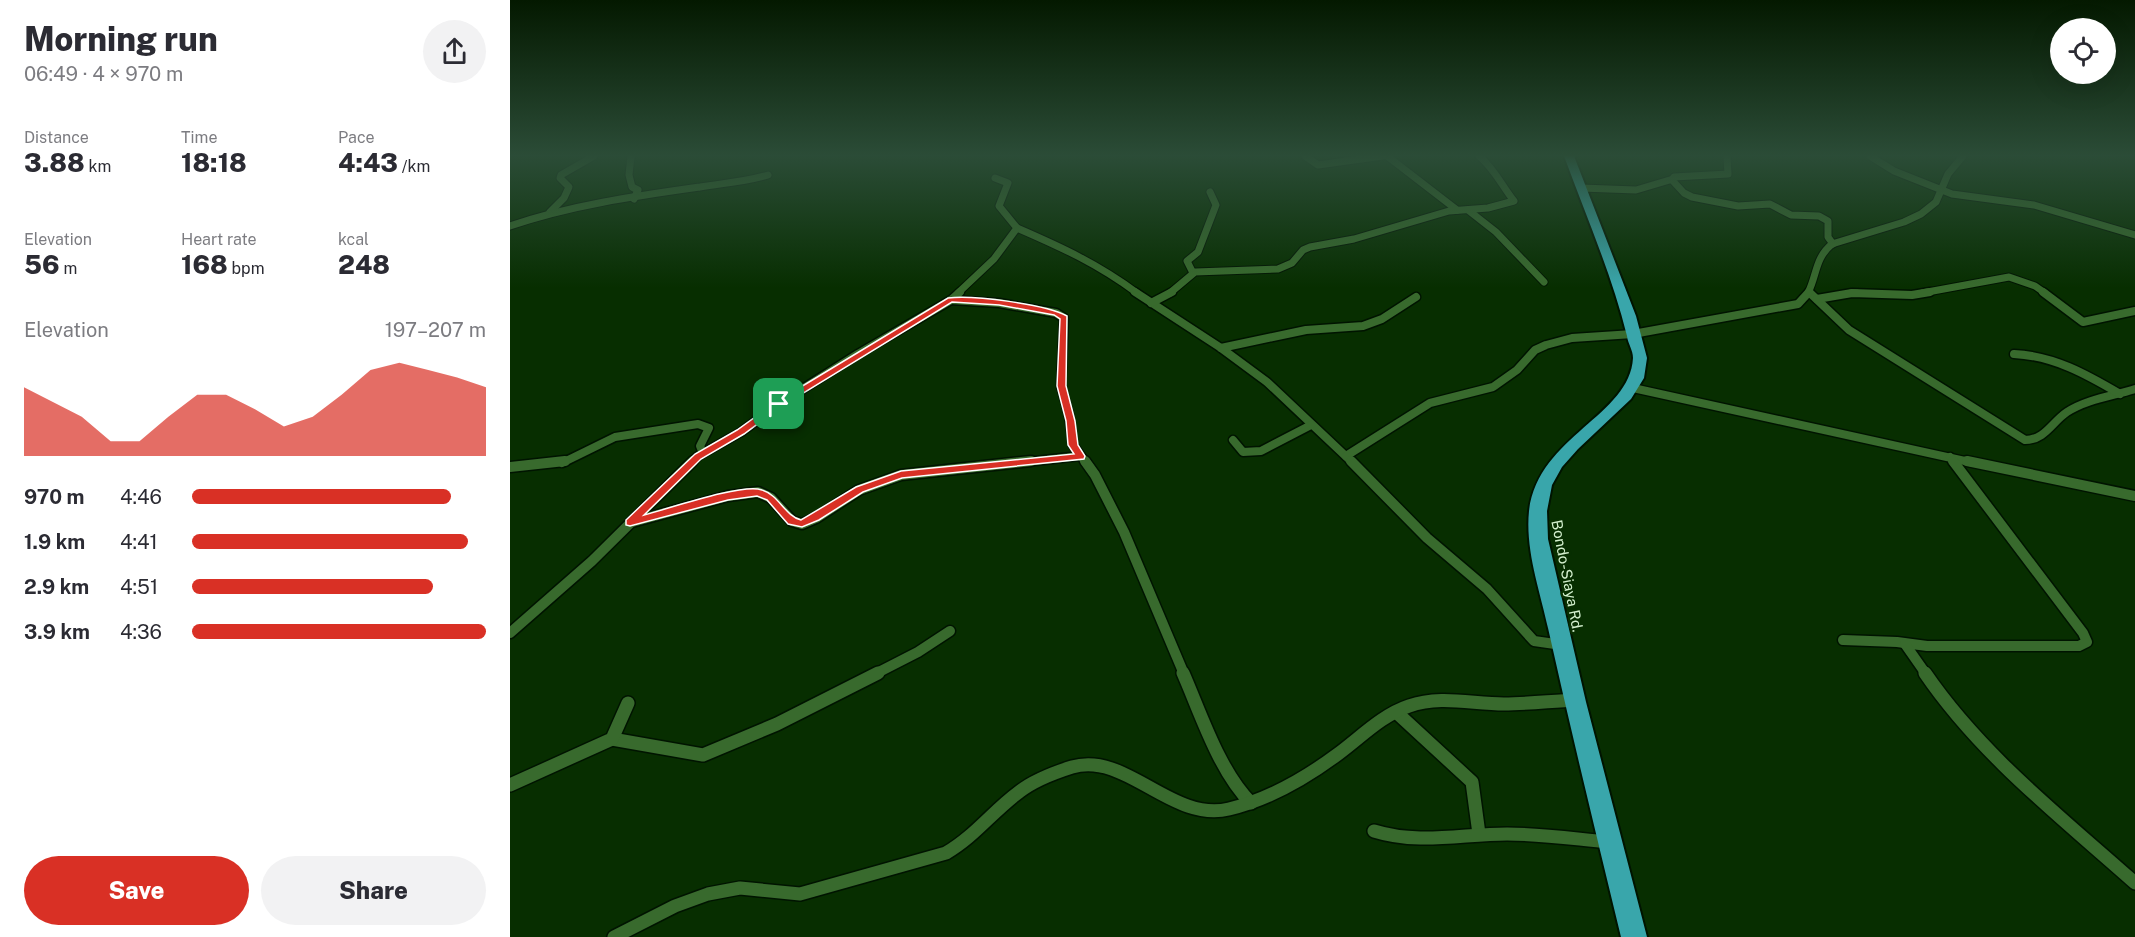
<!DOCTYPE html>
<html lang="en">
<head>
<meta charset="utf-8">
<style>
	:root { --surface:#fff; --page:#f2f2f3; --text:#2b2b33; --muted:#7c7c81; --accent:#d93025 }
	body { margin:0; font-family:"Public Sans",sans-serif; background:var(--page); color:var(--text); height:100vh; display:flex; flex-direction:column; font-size:22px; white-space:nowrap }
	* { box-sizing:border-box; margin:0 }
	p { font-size:20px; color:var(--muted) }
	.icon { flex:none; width:33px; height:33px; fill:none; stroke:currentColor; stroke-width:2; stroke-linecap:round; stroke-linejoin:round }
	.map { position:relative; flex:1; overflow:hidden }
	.panel { display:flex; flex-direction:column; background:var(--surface); width:510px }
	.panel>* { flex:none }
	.fabs { position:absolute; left:1540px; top:18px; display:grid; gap:12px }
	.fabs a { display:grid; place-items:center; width:66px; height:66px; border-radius:50%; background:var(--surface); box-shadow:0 6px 24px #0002; font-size:30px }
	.pin { position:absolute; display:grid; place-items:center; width:51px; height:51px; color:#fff; margin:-26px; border-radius:12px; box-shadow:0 3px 9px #0006 }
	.round { display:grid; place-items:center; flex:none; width:63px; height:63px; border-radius:32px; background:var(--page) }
	.overview { display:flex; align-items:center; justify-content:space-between; height:102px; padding:0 24px }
	h1 { font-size:33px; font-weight:800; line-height:45px }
	.stats { display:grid; grid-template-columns:repeat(3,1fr); gap:9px; height:102px; padding:6px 24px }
	.stats div { display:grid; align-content:center }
	.stats b { font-size:26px; font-weight:800 }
	.stats small { font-size:16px; font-weight:400 }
	.stats p { font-size:16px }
	.chart { height:168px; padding:12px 24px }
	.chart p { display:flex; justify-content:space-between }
	.chart svg { width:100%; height:108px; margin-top:6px; fill:var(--accent); opacity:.7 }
	.action { display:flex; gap:12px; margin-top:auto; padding:12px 24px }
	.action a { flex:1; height:69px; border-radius:36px; background:var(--accent); color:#fff; font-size:24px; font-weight:800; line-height:69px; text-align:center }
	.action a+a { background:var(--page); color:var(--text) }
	ul { padding:0 24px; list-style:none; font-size:20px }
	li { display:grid; grid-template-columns:96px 72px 1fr; align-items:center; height:45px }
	li i { height:15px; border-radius:8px; background:var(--accent) }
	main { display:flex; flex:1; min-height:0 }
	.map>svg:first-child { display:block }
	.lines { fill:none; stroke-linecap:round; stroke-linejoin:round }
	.street-far3-casing { stroke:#001400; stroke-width:9 }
	.street-far2-casing { stroke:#001400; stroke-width:11 }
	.street-far1-casing { stroke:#001400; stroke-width:13 }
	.street-casing { stroke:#001400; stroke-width:16 }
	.highway-casing { stroke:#001400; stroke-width:4 }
	.street-far3 { stroke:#386a2d; stroke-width:7 }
	.street-far2 { stroke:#386a2d; stroke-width:8 }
	.street-far1 { stroke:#386a2d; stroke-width:10 }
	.street { stroke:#386a2d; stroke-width:13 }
	.highway { fill:#39a6ab; fill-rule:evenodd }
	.route { fill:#d93025; stroke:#fff; stroke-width:1.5; fill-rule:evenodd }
	.labels { text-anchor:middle; stroke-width:5; stroke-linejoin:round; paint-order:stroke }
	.street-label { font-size:15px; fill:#d4f0ce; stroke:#072e00 }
</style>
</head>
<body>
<main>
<section class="panel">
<div class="overview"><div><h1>Morning run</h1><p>06:49 · 4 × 970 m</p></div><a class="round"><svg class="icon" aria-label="share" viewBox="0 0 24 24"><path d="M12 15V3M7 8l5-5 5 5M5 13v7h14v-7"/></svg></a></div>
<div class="stats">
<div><p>Distance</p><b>3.88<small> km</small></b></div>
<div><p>Time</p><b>18:18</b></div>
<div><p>Pace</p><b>4:43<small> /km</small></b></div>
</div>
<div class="stats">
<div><p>Elevation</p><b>56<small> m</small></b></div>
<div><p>Heart rate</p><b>168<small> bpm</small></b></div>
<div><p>kcal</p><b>248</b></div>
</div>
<div class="chart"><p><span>Elevation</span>197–207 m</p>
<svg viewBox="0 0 160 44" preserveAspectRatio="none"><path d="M0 44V16L10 22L20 28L30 38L40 38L50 28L60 19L70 19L80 25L90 32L100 28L110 19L120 9L130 6L140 9L150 12L160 16V44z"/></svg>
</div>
<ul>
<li><b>970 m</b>4:46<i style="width:88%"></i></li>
<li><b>1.9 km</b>4:41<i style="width:94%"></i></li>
<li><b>2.9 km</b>4:51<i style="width:82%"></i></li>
<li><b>3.9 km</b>4:36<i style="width:100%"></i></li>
</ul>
<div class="action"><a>Save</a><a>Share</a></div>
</section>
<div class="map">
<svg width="1625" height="937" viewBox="0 0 1625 937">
	<rect width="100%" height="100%" fill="#072e00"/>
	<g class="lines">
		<defs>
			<g id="street-far3">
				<path d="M121,156L119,175L122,187L128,190L124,199"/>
				<path d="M795,156L808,165L873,156"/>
				<path d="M877,156L947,210"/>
				<path d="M1217,156L1218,174L1164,177L1162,180L1174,193L1182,197L1228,206L1260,204L1281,215L1309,216L1318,221V237L1323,244"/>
				<path d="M1360,156L1384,171L1442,194L1524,205L1625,235"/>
				<path d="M1071,188L1126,190L1163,179"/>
				<path d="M958,210L986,232L1034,282"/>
				<path d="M40,212L54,198L59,187L50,178L51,175L84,156"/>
				<path d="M0,226C61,205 126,196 190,187C214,183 234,182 258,175"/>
				<path d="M507,228C551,247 588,264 627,293"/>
				<path d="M683,273L677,261L688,252L706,205L700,192"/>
				<path d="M448,293L484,259L507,228L489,206L498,183L485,178"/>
				<path d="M660,293L685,272L768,269L782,263L793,250L800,247L844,239L939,211L978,208L1004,201C992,186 984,168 969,156"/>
				<path d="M1298,293C1307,275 1305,258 1322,244L1394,222L1411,214L1426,202L1438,174L1453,156"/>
				<path d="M1341,293H1347"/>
				<path d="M1412,293L1499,277L1525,286L1535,293"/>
			</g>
			<g id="street-far2">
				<path d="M625,292L711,348L757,382L843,463"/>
				<path d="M1299,292L1339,330L1515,440C1535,440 1542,422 1557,412C1577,399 1603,396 1625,389"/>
				<path d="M1533,292L1573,322L1625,311"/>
				<path d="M1307,299L1342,293L1402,295L1420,292"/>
				<path d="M441,300L489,303L546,313L554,318L551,386L559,415L563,445L576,463"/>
				<path d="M641,303L662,292"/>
				<path d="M711,348L796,330L853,326L872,319L906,297"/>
				<path d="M1504,354C1544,356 1576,374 1610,394"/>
				<path d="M1123,388L1464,463"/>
				<path d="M723,440L733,452L751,451L801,425"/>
				<path d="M836,456L920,403L983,387L1007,370L1025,350L1036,345L1062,338L1123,334L1288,304L1299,292"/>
				<path d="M1440,457L1444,463"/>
				<path d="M52,463L105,437L188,424L199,428L190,446L193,453"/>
				<path d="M181,463L188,456L231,432L269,404L348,354L441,300L450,292"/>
				<path d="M507,463L570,456"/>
			</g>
			<g id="street-far1">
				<path d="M575,461L585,475L614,532L674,674"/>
				<path d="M841,461L917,538L977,589L1024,641L1052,645"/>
				<path d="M1457,461L1625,496"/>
				<path d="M0,467L55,461"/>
				<path d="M122,522L218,496L248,492L261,498L282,521L292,524L306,518L349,490L391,475L521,461"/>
				<path d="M0,633L82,561L183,461"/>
				<path d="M1333,640L1387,642L1417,646H1569L1577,642L1573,633L1443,461"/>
				<path d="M1395,644L1416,674"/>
				<path d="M365,674L408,652L440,631"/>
			</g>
			<g id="street">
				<path d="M673,673C691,714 709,771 741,803"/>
				<path d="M1415,673C1471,755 1551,817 1625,883"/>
				<path d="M886,712L962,782L969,834"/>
				<path d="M102,739L193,755L267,724L368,673"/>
				<path d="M0,785L102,739L118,703"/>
				<path d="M864,831C909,845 952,834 997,834C1031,834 1065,839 1099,842"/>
				<path d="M104,937L165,906L198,894L230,888L290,894L436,853C464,837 483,811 509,792C524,780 543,773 562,767C616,751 662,823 719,809C757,800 797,777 828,754C851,737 872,715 899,706C930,695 962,704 994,704C1018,704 1042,701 1066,700"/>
			</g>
			<path id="highway" d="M1054,156H1064L1126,316L1137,358L1134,378L1121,399L1068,449L1052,467L1042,485L1037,511L1038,539L1076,702L1137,937H1111C1086,834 1061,731 1038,628C1030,591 1015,550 1019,511C1028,436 1120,416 1123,358C1123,350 1118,344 1117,336C1102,275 1076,216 1054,156Z"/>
		</defs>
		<use href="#street-far3" class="street-far3-casing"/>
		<use href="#street-far2" class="street-far2-casing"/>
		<use href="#street-far1" class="street-far1-casing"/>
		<use href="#street" class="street-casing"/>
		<use href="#highway" class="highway-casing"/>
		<use href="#street-far3" class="street-far3"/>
		<use href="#street-far2" class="street-far2"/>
		<use href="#street-far1" class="street-far1"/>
		<use href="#street" class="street"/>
		<use href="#highway" class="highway"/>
	</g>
	<linearGradient id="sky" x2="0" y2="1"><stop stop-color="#041900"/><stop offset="0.54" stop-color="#2b4c37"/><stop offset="1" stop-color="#2b4c37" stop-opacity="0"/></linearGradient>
	<rect width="1625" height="288" fill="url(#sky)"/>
	<path class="route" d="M438,298C463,295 536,304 557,316L556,386L565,421L568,445L575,456L574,459L392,478L353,492L309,520L292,527L278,524L257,500L247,496L218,500L120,526L116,525V520L185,454L227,430L266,402ZM442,302L489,305L544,315L550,319L547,386L556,421L558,445L564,454L391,471L346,487L291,520C275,516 269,495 252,490C232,483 158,509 134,515L191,459L234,434L272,406Z"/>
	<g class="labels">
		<g class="street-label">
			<text transform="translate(1057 576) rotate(79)" y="5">Bondo-Siaya Rd.</text>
		</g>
	</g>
</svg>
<div class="fabs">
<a><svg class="icon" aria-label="locate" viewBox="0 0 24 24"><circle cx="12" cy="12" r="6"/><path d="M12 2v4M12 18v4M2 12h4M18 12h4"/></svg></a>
</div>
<div class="pin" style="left:269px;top:404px;background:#1e9e55"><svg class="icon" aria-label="arrive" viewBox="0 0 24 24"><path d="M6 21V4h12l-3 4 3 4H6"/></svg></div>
</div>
</main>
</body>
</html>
